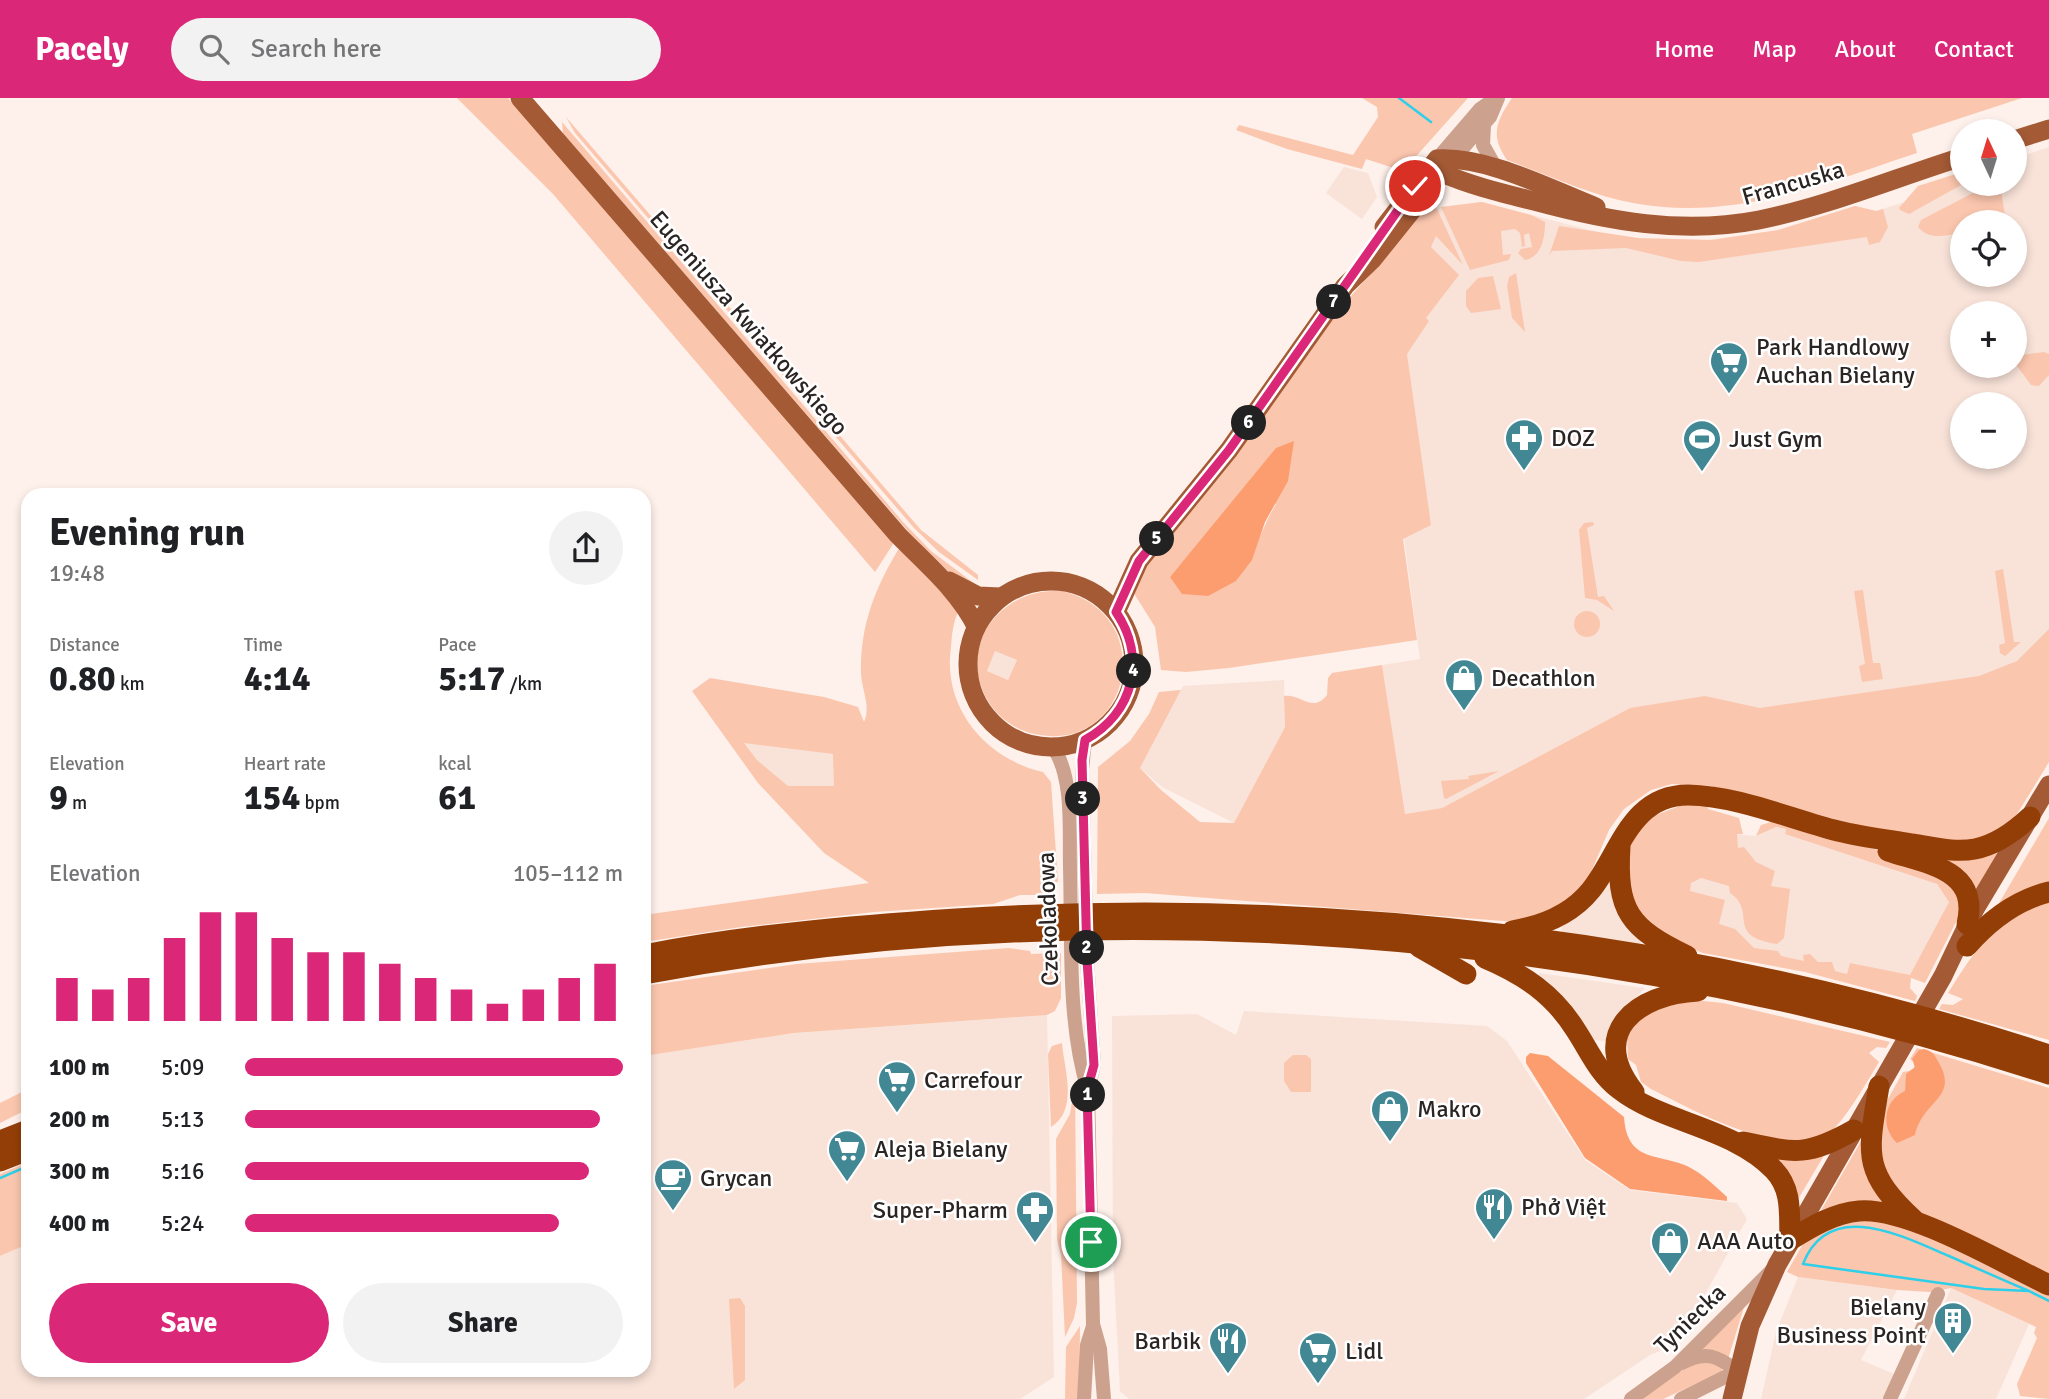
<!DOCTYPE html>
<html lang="en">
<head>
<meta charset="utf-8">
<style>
	:root { --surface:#fff; --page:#f2f2f2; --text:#202124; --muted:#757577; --accent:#db2777 }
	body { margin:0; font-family:Signika,sans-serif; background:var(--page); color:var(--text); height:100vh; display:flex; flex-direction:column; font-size:26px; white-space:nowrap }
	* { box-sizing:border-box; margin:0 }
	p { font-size:23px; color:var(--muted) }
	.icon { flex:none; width:38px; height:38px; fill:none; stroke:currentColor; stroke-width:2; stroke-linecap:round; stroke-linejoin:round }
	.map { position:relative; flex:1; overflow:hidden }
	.panel { position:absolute; left:21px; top:390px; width:630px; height:889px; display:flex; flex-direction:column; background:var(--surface); border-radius:21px; box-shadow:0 4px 10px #0003 }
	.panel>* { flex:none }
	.needle { width:46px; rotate:356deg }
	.controls { position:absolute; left:1950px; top:21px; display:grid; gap:14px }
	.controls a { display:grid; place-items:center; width:77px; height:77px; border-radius:50%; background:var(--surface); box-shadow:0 4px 10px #0003; font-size:35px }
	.pin { position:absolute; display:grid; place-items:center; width:60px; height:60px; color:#fff; margin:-30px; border:4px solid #fff; border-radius:50%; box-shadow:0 2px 7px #0007 }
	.km { position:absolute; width:35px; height:35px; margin:-18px; border-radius:50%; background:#222; color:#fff; font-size:19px; line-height:35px; text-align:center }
	.round { display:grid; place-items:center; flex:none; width:74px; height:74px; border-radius:37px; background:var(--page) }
	.headline { display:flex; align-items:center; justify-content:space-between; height:119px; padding:0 28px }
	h1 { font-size:38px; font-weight:800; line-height:52px }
	.stats { display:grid; grid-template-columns:repeat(3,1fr); gap:10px; height:119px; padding:7px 28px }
	.stats div { display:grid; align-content:center }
	.stats b { font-size:35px; font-weight:800 }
	.stats small { font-size:19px; font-weight:400 }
	.stats p { font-size:19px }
	.chart { height:196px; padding:14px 28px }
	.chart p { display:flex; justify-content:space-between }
	.chart svg { width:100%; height:126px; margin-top:7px; stroke:var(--accent); stroke-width:6 }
	.action { display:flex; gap:14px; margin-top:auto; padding:14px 28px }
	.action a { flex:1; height:80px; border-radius:42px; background:var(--accent); color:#fff; font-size:28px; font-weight:800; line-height:80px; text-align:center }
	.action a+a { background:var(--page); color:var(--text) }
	ul { padding:0 28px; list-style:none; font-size:23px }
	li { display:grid; grid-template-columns:112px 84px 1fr; align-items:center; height:52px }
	li i { height:18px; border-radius:9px; background:var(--accent) }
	header { display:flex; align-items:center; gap:42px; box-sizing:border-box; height:98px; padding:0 35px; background:var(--accent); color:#fff }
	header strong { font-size:33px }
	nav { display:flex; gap:38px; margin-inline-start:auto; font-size:24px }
	.search { width:490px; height:63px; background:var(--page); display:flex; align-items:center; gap:18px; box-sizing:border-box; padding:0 24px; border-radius:38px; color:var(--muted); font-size:26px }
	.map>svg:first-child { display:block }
	.built { fill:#f9e3d9; fill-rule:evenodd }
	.green { fill:#fbc6ae; fill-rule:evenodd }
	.forest { fill:#fc9d70 }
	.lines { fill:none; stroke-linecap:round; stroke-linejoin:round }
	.stream { stroke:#2dcfe9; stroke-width:2.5 }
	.minor { stroke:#cca18d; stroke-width:14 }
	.major { stroke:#a35a35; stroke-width:19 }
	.highway { stroke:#933e07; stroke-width:21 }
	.route-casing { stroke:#fff; stroke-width:14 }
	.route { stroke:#db2777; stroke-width:9 }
	.labels { text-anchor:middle; stroke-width:5; stroke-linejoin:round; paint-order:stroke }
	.street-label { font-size:24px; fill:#2a2523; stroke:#fff }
	.poi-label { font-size:24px; fill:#2a2523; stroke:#fff; text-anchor:start }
</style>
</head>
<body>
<header>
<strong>Pacely</strong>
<div class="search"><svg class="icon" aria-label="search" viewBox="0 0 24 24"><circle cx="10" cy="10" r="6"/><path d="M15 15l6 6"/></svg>Search here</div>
<nav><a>Home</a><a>Map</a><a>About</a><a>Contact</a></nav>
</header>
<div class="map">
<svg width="2049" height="1301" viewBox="0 0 2049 1301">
	<rect width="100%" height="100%" fill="#fef0ea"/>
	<g class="built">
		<path d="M2049,49V537L2007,579L1752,612L1630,610L1442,710L1404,716L1382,567L1420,561L1369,177L1428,106L1434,110L1482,104L1605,136L1642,141L1706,142L1791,131L1855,108L1876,113L1962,86H2014V61ZM1962,124H2014V177H1962ZM1962,215H2014V268H1962ZM1962,306H2014V359H1962Z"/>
		<path d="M1344,69L1368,75L1377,99L1362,121L1326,95Z"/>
		<path d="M995,553L1017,562L1008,582L987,573Z"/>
		<path d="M1284,582L1285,629L1234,725L1162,689L1140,670L1183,588Z"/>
		<path d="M743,644L834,656V688H788L757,662Z"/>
		<path d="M1649,728L1756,738L1776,729L1786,731L1785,736L1937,786L1949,804L1901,896L1677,833Z"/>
		<path d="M1608,779L1642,843L1639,846L1562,834L1561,830Z"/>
		<path d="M1539,875L1644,890V891L1621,915L1610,943L1588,942L1538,884Z"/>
		<path d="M1244,913L1487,928L1507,943L1585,1062L1630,1092L1737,1105L1747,1121L1683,1236L1670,1249L1650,1257L1584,1301H1129L1120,1293L1113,1160L1112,918L1197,916L1236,937Z"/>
		<path d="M1047,917L1054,1279L1020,1301H0V1158L28,1146V1272H644V958L794,935Z"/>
		<path d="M1798,1179L1897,1192L1861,1262L1894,1276L1884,1301H1761L1776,1234Z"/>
		<path d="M1951,1190L2029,1226L1996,1301H1904Z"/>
	</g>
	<g class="green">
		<path d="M457,0H508L895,443L875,474L553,96Z"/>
		<path d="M1362,0H1468L1403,73L1366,61L1362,71L1287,51L1236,32L1239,27L1353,57L1378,19L1377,9Z"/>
		<path d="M1512,0H2022L1912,36L1917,55C1823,86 1733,124 1633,105C1590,97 1548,77 1507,62C1490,37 1496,24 1512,0Z"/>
		<path d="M566,19L921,432L978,477V482L939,454L914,430L575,35Z"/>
		<path d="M562,24L903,424L931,453L975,486L971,491L932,461L563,36Z"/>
		<path d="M1962,74L1963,86L1909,116L1900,112L1899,110L1918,88Z"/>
		<path d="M1990,86H2000L2006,124H1962V135C1945,137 1930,143 1918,129L1921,122Z"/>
		<path d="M1482,104L1531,117L1545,124C1545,139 1542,159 1525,162L1518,155L1521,151L1532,149L1529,135L1524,137L1525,148L1522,149L1520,135L1515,131L1501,133L1503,157L1511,156L1509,162L1470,172L1441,109Z"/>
		<path d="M1428,108L1437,111L1463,167L1436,138L1431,149L1459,177L1426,220L1429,223L1407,256L1431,427L1403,441L1417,542L1229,570L1186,574L1161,572L1155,529L1130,489L1322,232ZM1244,391L1276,406C1260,433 1255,458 1236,483L1170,479Z"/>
		<path d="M1855,108L1876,113L1883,111L1888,129L1880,144L1869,147L1867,139L1699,164L1681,163L1626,150L1552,153L1549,158L1559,128L1638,140L1712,142L1778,132Z"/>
		<path d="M1516,175L1525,234L1512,220L1507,188L1509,179Z"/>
		<path d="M1493,178L1501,211L1471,215L1466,208V193L1478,180Z"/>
		<path d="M2044,254L2049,256V277L2039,288L2031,287L2014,264V258Z"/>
		<path d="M1593,424L1594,427L1587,430L1598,499L1604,498L1614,513L1597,502L1585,500L1579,432L1584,425Z"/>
		<path d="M902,451L959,512C953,524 952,536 951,549C942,609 985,661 1043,674L1051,684L1058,784L1053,785L1052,792L1043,789L1042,797H1020L993,806L874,814L741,829L644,844V817L869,785L824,755L758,685L692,593L710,580L824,599L858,609L864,624C871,608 862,593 861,576C860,529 874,492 898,452ZM744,645L833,656L834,688H788L757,662Z"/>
		<path d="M2003,471L2014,544H2021L2005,558L2000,555L1999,547L2005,545L1995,473Z"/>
		<path d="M1863,492L1873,565H1880L1883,581L1862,584L1859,568L1865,566L1854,493Z"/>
		<path d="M1062,493C1161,517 1130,657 1035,636C1016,632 998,620 988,603C955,547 1002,489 1062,493ZM995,553L1017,562L1008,582L987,573Z"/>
		<circle cx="1587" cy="526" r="13"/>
		<path d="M2049,531V664L2017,716L2004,732L1969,746L1867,730L1711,688L1672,686L1651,692L1624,711L1609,732L1588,781L1560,810L1516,824L1145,795L1097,796L1098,669L1130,643L1149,616L1159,594L1181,592L1140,670L1161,692L1200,724L1234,725L1285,629L1284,598C1301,595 1312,616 1327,597L1328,580L1332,575L1382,567L1405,716L1442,710L1630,610L1705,598L1760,610L1979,578L2017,563Z"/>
		<path d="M1499,673L1446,701L1444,700L1441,683L1469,681L1468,678Z"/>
		<path d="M1685,706L1707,707L1708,711L1739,720L1743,736H1737L1738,750L1744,749L1756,764L1775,773L1771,788L1790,791L1784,840L1777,846C1724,838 1758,814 1730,795L1729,788L1701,780L1691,785L1690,793L1725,802L1719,826L1735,831L1754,850L1778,853L1781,858L1804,863L1803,857L1810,856L1818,864H1832L1835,873L1847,876L1850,865L1910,877L1949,804L1937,786L1785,736L1786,731L1776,729L1756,738L1761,727L1774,723L1863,747L1940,774L1962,797L1958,820L1925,885L1911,880L1910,890L1917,898L1915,903L1805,874L1703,855L1682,847L1632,813L1624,755L1648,720Z"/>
		<path d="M2049,720V790L1995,812Z"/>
		<path d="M2002,747L1974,797L1922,755Z"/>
		<path d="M2049,802V942L1939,911L1942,906L1953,907L1963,901L1948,895C1979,845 1994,826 2049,802Z"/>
		<path d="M1009,850L1030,853L1031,856L1061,855V900L1055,913L1047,917L794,935L644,958V888L797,866Z"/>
		<path d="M1693,902L1723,905L1890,944L1886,950L1877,949L1869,955L1879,964C1868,982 1845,1023 1829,1035C1788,1065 1691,1011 1651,991L1641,984L1636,967L1628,961L1627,939L1643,915Z"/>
		<path d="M1062,945C1064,971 1079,1012 1051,1029L1048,956L1052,948Z"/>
		<path d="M1917,950L2049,990V1180L1915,1115L1878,1068L1883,1010L1903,974L1914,972V964L1910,961Z"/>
		<path d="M1306,957L1311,961V994H1291L1284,983V965L1293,957Z"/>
		<path d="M1075,986L1077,1205L1074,1220L1065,1239L1061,1157L1057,1142L1056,1041L1070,1016Z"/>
		<path d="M28,991V1011L0,1025V1005Z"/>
		<path d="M1864,1038L1888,1105L1819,1116Z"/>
		<path d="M1763,1054H1826L1797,1103Z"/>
		<path d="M28,1064V1146L0,1158V1076Z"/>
		<path d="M1845,1120L1904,1127L2049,1196V1301L2020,1298L2017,1286L2037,1240L2034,1235L2036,1229L1951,1190L1930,1194L1897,1192L1798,1179L1787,1174L1803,1146Z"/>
		<path d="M740,1200L745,1208V1282L734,1291L729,1201Z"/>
		<path d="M1745,1206L1728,1261L1704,1252L1703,1250Z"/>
		<path d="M1080,1228L1079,1301H1065L1066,1249Z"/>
		<path d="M1698,1261L1722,1269V1274L1663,1301H1640Z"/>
	</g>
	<g class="forest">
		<path d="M1294,343L1288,383L1265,424L1252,462L1236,483L1208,498L1182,496L1170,479L1276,350Z"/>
		<path d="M1924,951C1934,954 1934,956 1939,965C1959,1000 1923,1002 1915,1037L1897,1045C1880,1029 1884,1002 1905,993L1906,976L1915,969L1912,961L1919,952Z"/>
		<path d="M1530,955L1548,958L1624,1019C1627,1064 1656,1055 1687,1068C1702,1075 1715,1088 1727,1099V1103L1630,1091L1585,1060L1526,965V959Z"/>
	</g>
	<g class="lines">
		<g class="stream">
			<path d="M1399,0L1431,24"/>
			<path d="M0,1080L28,1068"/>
			<path d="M2029,1193L1984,1191L1803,1166C1829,1099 1904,1139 1949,1158C1976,1170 2003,1182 2029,1193L2049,1203"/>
		</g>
		<g class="minor">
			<path d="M1484,27L1483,47L1496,70"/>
			<path d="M1439,65L1437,61L1480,11L1496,0"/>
			<path d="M1449,66L1490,19L1498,0"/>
			<path d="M1085,642L1082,672L1087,862L1094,967L1088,991"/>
			<path d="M1053,649C1074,680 1069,732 1070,769C1072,840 1067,925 1088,992L1093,1226L1100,1251L1104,1301"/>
			<path d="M1084,1301L1087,1247L1093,1228"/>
			<path d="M1631,1301L1675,1269L1771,1173"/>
			<path d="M1681,1301L1737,1273C1718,1258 1705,1252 1682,1265"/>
			<path d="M1890,1301L1938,1196"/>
		</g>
		<g class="major">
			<path d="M520,0L898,437C926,466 958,492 976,528"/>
			<path d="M2014,42L2049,31"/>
			<path d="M1384,129L1437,61C1487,58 1550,91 1596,109"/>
			<circle cx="1051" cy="566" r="83"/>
			<path d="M949,483L978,498L1000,499"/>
			<path d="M1116,514L1139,463L1229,352L1345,188L1372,162L1442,75C1472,88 1502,95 1534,103C1608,123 1682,137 1759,122C1828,108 1895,80 1962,59"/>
			<path d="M1732,1301L1750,1228L1777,1167L1943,878L1975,811L2049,687"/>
		</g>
		<g class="highway">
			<path d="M1620,748C1616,813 1629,830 1687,858"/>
			<path d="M1888,753C1927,766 1980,771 1967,826"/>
			<path d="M1512,833C1542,828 1571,817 1591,792C1620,756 1630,697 1688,697C1739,698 1790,721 1838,733C1862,739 1888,742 1912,746C1933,749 1954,755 1975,751C1996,747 2015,733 2030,719"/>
			<path d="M1967,848C1989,823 2016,802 2049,794"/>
			<path d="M1419,849L1466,876"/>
			<path d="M644,857C746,837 852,828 956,821C1324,798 1699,842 2049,957"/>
			<path d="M1485,860C1523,876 1553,896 1575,931C1589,952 1598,975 1619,991C1662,1025 1733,1029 1774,1072C1793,1092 1789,1117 1790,1142"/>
			<path d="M644,876C1103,790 1606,832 2049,976"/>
			<path d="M1879,988C1868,1055 1861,1073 1914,1122"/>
			<path d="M1634,994C1588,935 1636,896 1698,893"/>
			<path d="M0,1043L28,1032"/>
			<path d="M1743,1044C1795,1055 1806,1059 1854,1032"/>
			<path d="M0,1063L28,1052"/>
			<path d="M1790,1142C1811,1129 1834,1115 1859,1113C1909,1109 2002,1165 2049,1187"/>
		</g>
	</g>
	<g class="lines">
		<defs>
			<path id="route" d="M1091,1144L1087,992L1094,967L1087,862L1082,662L1085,642C1134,615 1147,560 1116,514L1139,463L1229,352L1415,88"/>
		</defs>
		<use href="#route" class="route-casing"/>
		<use href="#route" class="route"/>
	</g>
	<defs>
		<symbol id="supermarket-pin" viewBox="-11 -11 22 30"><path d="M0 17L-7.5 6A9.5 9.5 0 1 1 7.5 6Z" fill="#428794" stroke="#fff"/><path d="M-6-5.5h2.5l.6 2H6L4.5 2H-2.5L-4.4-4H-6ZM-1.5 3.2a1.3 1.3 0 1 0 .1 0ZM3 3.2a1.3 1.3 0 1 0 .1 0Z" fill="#fff"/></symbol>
		<symbol id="pharmacy-pin" viewBox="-11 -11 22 30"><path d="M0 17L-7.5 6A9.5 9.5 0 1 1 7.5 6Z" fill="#428794" stroke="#fff"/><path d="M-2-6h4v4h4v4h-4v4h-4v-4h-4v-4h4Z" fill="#fff"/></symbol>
		<symbol id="stadium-pin" viewBox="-11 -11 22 30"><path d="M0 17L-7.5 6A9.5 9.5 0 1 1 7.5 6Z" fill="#428794" stroke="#fff"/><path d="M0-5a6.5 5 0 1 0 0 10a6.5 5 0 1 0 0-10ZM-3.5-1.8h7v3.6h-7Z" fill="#fff"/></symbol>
		<symbol id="shop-pin" viewBox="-11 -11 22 30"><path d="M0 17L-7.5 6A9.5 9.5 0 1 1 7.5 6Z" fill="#428794" stroke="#fff"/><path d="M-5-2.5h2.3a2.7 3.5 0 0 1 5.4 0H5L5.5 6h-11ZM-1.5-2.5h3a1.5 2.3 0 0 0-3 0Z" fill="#fff"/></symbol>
		<symbol id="cafe-pin" viewBox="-11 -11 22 30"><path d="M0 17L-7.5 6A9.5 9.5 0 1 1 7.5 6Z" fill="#428794" stroke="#fff"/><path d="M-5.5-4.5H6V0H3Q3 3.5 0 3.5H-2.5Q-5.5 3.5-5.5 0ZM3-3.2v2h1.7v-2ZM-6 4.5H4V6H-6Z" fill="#fff"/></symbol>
		<symbol id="restaurant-pin" viewBox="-11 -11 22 30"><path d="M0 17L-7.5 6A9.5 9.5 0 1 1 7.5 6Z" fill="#428794" stroke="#fff"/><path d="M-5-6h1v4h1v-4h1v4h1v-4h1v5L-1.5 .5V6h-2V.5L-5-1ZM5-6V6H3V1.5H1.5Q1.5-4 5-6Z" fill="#fff"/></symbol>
		<symbol id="building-pin" viewBox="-11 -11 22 30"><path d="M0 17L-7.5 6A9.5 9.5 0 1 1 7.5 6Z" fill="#428794" stroke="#fff"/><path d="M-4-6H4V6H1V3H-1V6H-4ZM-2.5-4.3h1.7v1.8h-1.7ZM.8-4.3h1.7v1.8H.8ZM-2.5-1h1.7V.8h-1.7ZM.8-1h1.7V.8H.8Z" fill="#fff"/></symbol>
	</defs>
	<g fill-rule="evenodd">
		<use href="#supermarket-pin" x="1707" y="241" width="44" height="60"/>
		<use href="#pharmacy-pin" x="1502" y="318" width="44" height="60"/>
		<use href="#stadium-pin" x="1680" y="319" width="44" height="60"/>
		<use href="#shop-pin" x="1442" y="558" width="44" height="60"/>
		<use href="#supermarket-pin" x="875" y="960" width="44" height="60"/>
		<use href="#shop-pin" x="1368" y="989" width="44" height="60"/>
		<use href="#supermarket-pin" x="825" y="1029" width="44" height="60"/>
		<use href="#cafe-pin" x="651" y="1058" width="44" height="60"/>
		<use href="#restaurant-pin" x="1472" y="1087" width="44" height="60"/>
		<use href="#pharmacy-pin" x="1013" y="1090" width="44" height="60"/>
		<use href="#shop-pin" x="1648" y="1121" width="44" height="60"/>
		<use href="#building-pin" x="1931" y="1201" width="44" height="60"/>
		<use href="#restaurant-pin" x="1206" y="1221" width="44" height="60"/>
		<use href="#supermarket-pin" x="1296" y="1231" width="44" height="60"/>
	</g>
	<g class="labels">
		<g class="street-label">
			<text transform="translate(1793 85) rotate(-16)" y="8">Francuska</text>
			<text transform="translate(749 225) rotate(49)" y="8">Eugeniusza Kwiatkowskiego</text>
			<text transform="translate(1048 821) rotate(-92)" y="8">Czekoladowa</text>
			<text transform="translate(1690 1221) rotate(-44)" y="8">Tyniecka</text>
		</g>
		<g class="poi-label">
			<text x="1756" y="257">Park Handlowy<tspan x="1756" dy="28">Auchan Bielany</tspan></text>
			<text x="1551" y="348">DOZ</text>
			<text x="1729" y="349">Just Gym</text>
			<text x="1491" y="588">Decathlon</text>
			<text x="924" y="990">Carrefour</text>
			<text x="1417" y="1019">Makro</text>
			<text x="874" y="1059">Aleja Bielany</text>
			<text x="700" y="1088">Grycan</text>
			<text x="1521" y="1117">Phở Việt</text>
			<text x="1008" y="1120" text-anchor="end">Super-Pharm</text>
			<text x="1697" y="1151">AAA Auto</text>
			<text x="1926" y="1217" text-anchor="end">Bielany<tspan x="1926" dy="28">Business Point</tspan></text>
			<text x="1201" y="1251" text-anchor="end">Barbik</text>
			<text x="1345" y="1261">Lidl</text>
		</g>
	</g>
</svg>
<div class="controls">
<a><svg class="needle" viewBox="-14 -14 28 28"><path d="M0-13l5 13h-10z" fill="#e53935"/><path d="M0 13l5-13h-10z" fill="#757577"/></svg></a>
<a><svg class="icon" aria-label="locate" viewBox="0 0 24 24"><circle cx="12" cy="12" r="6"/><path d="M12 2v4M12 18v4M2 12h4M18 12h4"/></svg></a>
<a>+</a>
<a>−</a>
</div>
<div class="pin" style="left:1091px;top:1144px;background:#1e9e55"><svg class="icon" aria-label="arrive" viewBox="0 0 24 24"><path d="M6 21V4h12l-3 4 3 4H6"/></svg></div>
<div class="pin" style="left:1415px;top:88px;background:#d93025"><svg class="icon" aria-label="check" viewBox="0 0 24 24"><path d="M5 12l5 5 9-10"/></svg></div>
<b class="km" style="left:1088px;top:997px">1</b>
<b class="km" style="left:1087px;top:850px">2</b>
<b class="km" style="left:1083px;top:701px">3</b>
<b class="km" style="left:1134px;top:573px">4</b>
<b class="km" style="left:1157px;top:441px">5</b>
<b class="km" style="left:1249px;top:325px">6</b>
<b class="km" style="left:1334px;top:204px">7</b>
<section class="panel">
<div class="headline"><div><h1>Evening run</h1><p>19:48</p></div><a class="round"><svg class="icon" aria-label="share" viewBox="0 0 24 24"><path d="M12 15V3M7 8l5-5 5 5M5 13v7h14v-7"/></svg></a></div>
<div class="stats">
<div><p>Distance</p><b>0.80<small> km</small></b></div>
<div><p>Time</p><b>4:14</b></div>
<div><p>Pace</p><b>5:17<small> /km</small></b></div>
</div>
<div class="stats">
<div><p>Elevation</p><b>9<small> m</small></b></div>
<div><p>Heart rate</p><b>154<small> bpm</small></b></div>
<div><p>kcal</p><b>61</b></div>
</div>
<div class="chart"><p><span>Elevation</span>105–112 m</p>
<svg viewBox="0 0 160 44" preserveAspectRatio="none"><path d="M5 44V29M15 44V33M25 44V29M35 44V15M45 44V6M55 44V6M65 44V15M75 44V20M85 44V20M95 44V24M105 44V29M115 44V33M125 44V38M135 44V33M145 44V29M155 44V24"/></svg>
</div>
<ul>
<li><b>100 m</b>5:09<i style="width:100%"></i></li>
<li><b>200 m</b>5:13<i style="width:94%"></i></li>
<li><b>300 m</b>5:16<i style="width:91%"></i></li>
<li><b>400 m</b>5:24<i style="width:83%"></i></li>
</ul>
<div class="action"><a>Save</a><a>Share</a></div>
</section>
</div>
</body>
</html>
